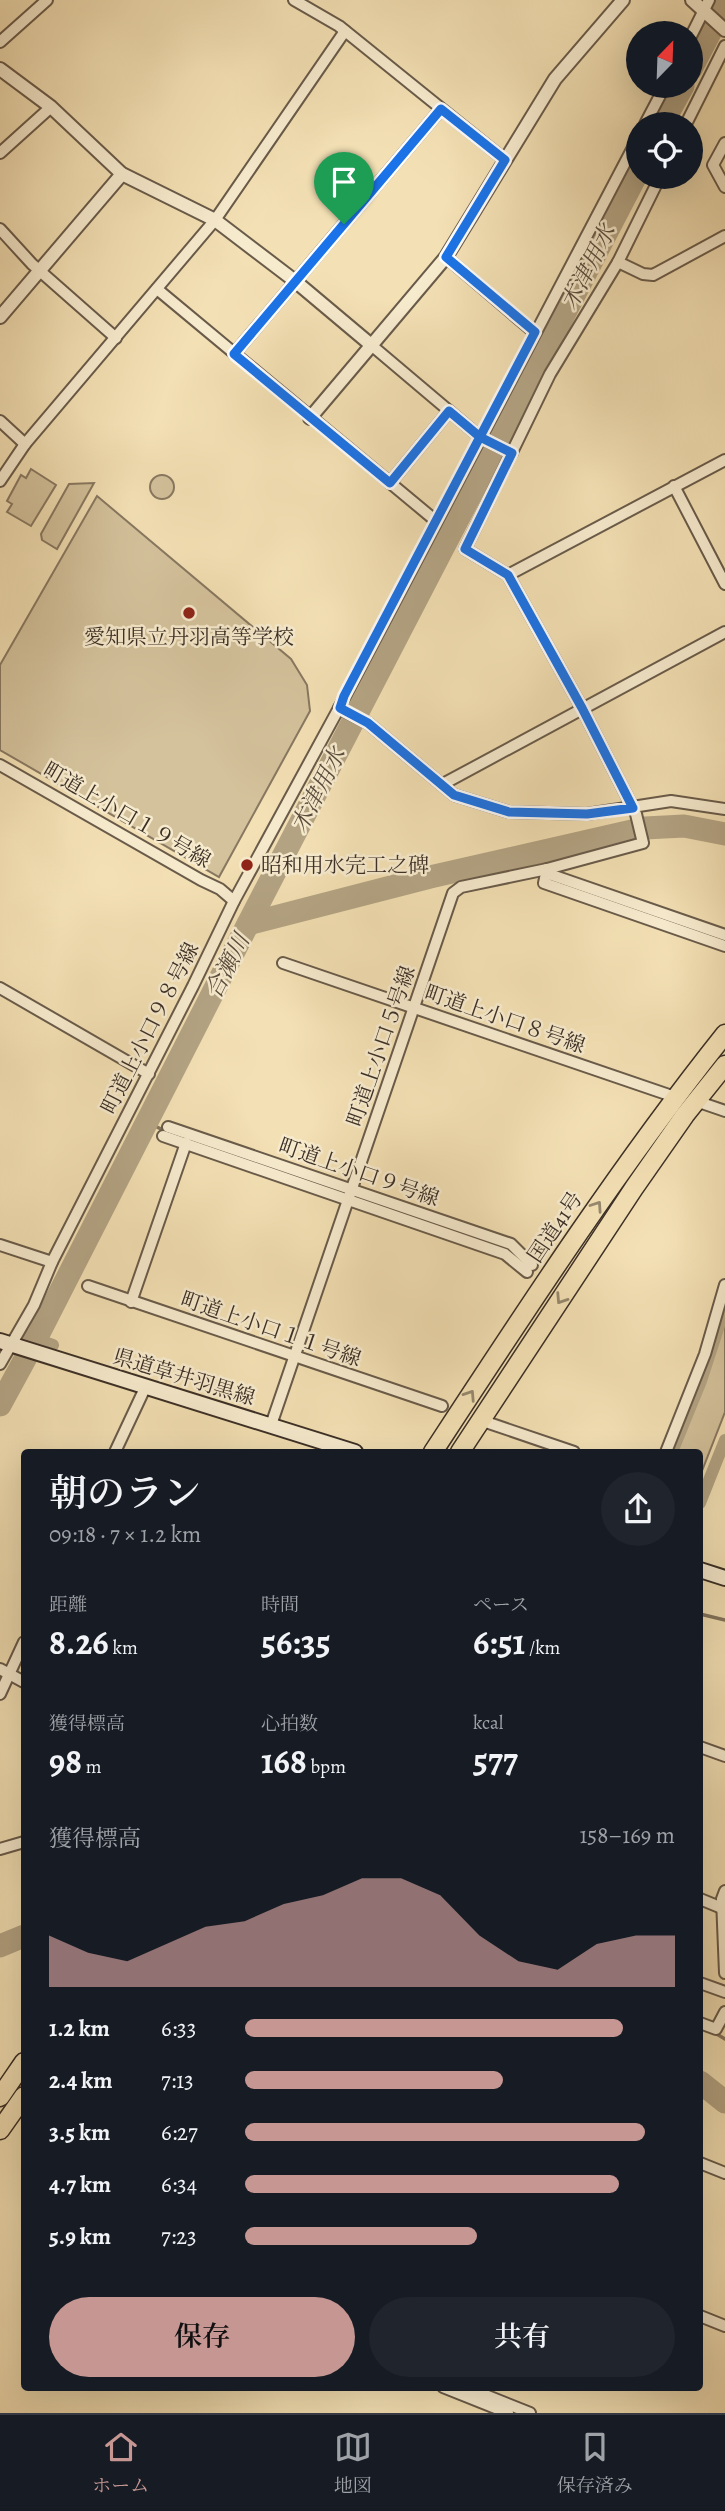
<!DOCTYPE html>
<html lang="ja">
<head>
<meta charset="utf-8">
<style>
	:root { --surface:#171b24; --page:#20242c; --text:#f1f3f6; --muted:#9ea1a6; --line:#363941; --accent:#c59692 }
	body { margin:0; font-family:Alegreya,"Noto Serif JP",serif; background:var(--page); color:var(--text); height:100vh; display:flex; flex-direction:column; font-size:26px; white-space:nowrap }
	* { box-sizing:border-box; margin:0 }
	p { font-size:23px; color:var(--muted) }
	.icon { flex:none; width:38px; height:38px; fill:none; stroke:currentColor; stroke-width:2; stroke-linecap:round; stroke-linejoin:round }
	.map { position:relative; flex:1; overflow:hidden }
	.details { position:absolute; left:21px; top:1449px; width:682px; height:942px; display:flex; flex-direction:column; background:var(--surface); border-radius:7px; box-shadow:0 7px 28px #0002 }
	.details>* { flex:none }
	.needle { width:46px; rotate:23deg }
	.buttons { position:absolute; left:626px; top:21px; display:grid; gap:14px }
	.buttons a { display:grid; place-items:center; width:77px; height:77px; border-radius:50%; background:var(--surface); box-shadow:0 7px 28px #0002; font-size:35px }
	.pin { position:absolute; display:grid; place-items:center; width:60px; height:60px; color:#fff; margin:-72px -30px; border-radius:50% 50% 50% 0; rotate:-45deg; box-shadow:0 0 7px #0007 }
	.pin .icon { rotate:45deg }
	.round { display:grid; place-items:center; flex:none; width:74px; height:74px; border-radius:37px; background:var(--page) }
	.headline { display:flex; align-items:center; justify-content:space-between; height:119px; padding:0 28px }
	h1 { font-size:38px; font-weight:600; line-height:52px }
	.metrics { display:grid; grid-template-columns:repeat(3,1fr); gap:10px; height:119px; padding:7px 28px }
	.metrics div { display:grid; align-content:center }
	.metrics b { font-size:35px; font-weight:600 }
	.metrics small { font-size:19px; font-weight:400 }
	.metrics p { font-size:19px }
	.chart { height:196px; padding:14px 28px }
	.chart p { display:flex; justify-content:space-between }
	.chart svg { width:100%; height:126px; margin-top:7px; fill:var(--accent); opacity:.7 }
	.action { display:flex; gap:14px; margin-top:auto; padding:14px 28px }
	.action a { flex:1; height:80px; border-radius:42px; background:var(--accent); color:#111; font-size:28px; font-weight:600; line-height:80px; text-align:center }
	.action a+a { background:var(--page); color:var(--text) }
	ul { padding:0 28px; list-style:none; font-size:23px }
	li { display:grid; grid-template-columns:112px 84px 1fr; align-items:center; height:52px }
	li i { height:18px; border-radius:9px; background:var(--accent) }
	.menu { display:flex; justify-content:space-around; align-items:center; height:98px; border-top:2px solid var(--line); background:var(--surface); font-size:19px; color:var(--muted) }
	.menu a { display:grid; justify-items:center; gap:4px }
	.menu .current { color:var(--accent) }
	.map>svg:first-child { display:block }
	.green { fill:#d4c29c; stroke:#887861; stroke-width:2 }
	.lines { fill:none; stroke-linecap:round; stroke-linejoin:round }
	.stream { stroke:#84755e; stroke-width:3.5 }
	.canal { stroke:#b4a484; stroke-width:12 }
	.river { stroke:#b4a484; stroke-width:23 }
	.minor-casing { stroke:#695b4a; stroke-width:14 }
	.tertiary-casing { stroke:#695b4a; stroke-width:16 }
	.secondary-casing { stroke:#3b2f26; stroke-width:18 }
	.trunk-casing { stroke:#3b2f26; stroke-width:21 }
	.minor { stroke:#f7ebce; stroke-width:10 }
	.tertiary { stroke:#f7ebce; stroke-width:12 }
	.secondary { stroke:#f7ebce; stroke-width:14 }
	.trunk { stroke:#f3e0b4; stroke-width:18 }
	.oneway { stroke:#97886d }
	.route-casing { stroke:#fff; stroke-width:14 }
	.route { stroke:#1a73e8; stroke-width:9 }
	.poi-dot { fill:#8f2418; stroke:#f7ebce; stroke-width:2.5 }
	.labels { text-anchor:middle; stroke-width:5; stroke-linejoin:round; paint-order:stroke }
	.poi-label { font-size:21px; fill:#3b2f26; stroke:#f7ebce }
	.street-label { font-size:21px; fill:#3b2f26; stroke:#f7ebce }
	.water-label { font-size:23px; font-style:italic; fill:#594c3e; stroke:#f7ebce }
</style>
</head>
<body>
<div class="map">
<svg width="725" height="2413" viewBox="0 0 725 2413">
	<rect width="100%" height="100%" fill="#f3e0b4"/>
	<filter id="stains"><feTurbulence type="fractalNoise" baseFrequency=".00286" numOctaves="4"/><feColorMatrix values="0 0 0 0 .2 0 0 0 0 .09 0 0 0 0 .02 0 0 0 .5 -.17"/></filter>
	<radialGradient id="worn" r=".72"><stop offset=".6" stop-color="#630" stop-opacity="0"/><stop offset="1" stop-color="#630" stop-opacity=".3"/></radialGradient>
	<g class="green">
		<path d="M31,469L56,485L31,526L7,512L12,504L7,501L21,475L26,478Z"/>
		<circle cx="162" cy="487" r="12"/>
		<path d="M94,483L57,549L42,540L41,534L69,484Z"/>
		<path d="M97,496L291,659L307,685L310,711L219,877L0,750V665Z"/>
		<path d="M725,1310V1412L700,1476V1452H673L702,1382Z"/>
	</g>
	<g class="lines">
		<g class="stream">
			<path d="M147,1122L161,1129"/>
			<path d="M388,1208L508,1249L512,1253"/>
			<path d="M700,1614L725,1620"/>
			<path d="M715,2033L725,2039"/>
		</g>
		<g class="canal">
			<path d="M20,1334L53,1345"/>
			<path d="M672,1452L701,1381L725,1307"/>
			<path d="M700,1503L725,1440"/>
		</g>
		<g class="river">
			<path d="M691,69L725,4"/>
			<path d="M662,124L683,86"/>
			<path d="M248,924L430,877L645,828L684,826L725,834"/>
			<path d="M0,1405L37,1337L248,924L639,170"/>
			<path d="M0,1946L24,1936"/>
			<path d="M700,2082L725,2102"/>
		</g>
		<defs>
			<g id="minor">
				<path d="M294,0L339,26L505,160"/>
				<path d="M691,36L709,0"/>
				<path d="M0,42L47,0"/>
				<path d="M645,124L665,86"/>
				<path d="M686,124L725,46"/>
				<path d="M725,143L713,165L725,187"/>
				<path d="M0,153L51,107"/>
				<path d="M0,229L32,264L116,338"/>
				<path d="M446,257L535,333"/>
				<path d="M618,262L660,177"/>
				<path d="M157,289L436,521"/>
				<path d="M370,344L480,437L512,453"/>
				<path d="M234,354L441,109"/>
				<path d="M0,421L25,444"/>
				<path d="M0,481L25,444L215,220L345,31"/>
				<path d="M390,483L449,411"/>
				<path d="M674,486L725,584"/>
				<path d="M508,575L725,460"/>
				<path d="M339,708L368,723L454,795L509,812L587,814L671,801L725,809"/>
				<path d="M0,765L201,880L220,889L234,901"/>
				<path d="M443,784L725,632"/>
				<path d="M547,869L544,883L725,946"/>
				<path d="M546,873L725,935"/>
				<path d="M283,963L675,1097"/>
				<path d="M0,988L149,1074"/>
				<path d="M696,1101L725,1111"/>
				<path d="M168,1127L511,1244L532,1265"/>
				<path d="M163,1136L505,1254L527,1272"/>
				<path d="M0,1245L52,1262"/>
				<path d="M88,1286L442,1406"/>
				<path d="M131,1302L186,1143"/>
				<path d="M0,1364L34,1305L52,1262L193,986L234,901L339,708L639,136"/>
				<path d="M480,1420L574,1452"/>
				<path d="M271,1425L453,893L461,887L547,869L643,843L636,814L582,708L508,575L465,549L550,374L618,262L643,274L653,275L725,236"/>
				<path d="M115,1452L145,1388"/>
				<path d="M666,1452L705,1354L725,1285"/>
				<path d="M0,1669L24,1682"/>
				<path d="M0,1694L24,1642"/>
				<path d="M700,1747L725,1756"/>
				<path d="M0,1849L24,1842"/>
				<path d="M725,1891L722,1899L725,1973"/>
				<path d="M700,1899L722,1908"/>
				<path d="M700,1983L725,1992"/>
				<path d="M700,2023L716,2029L725,2012"/>
				<path d="M700,2163L725,2173"/>
				<path d="M700,2316L725,2326"/>
				<path d="M443,2387L508,2413"/>
				<path d="M465,2387L530,2413"/>
			</g>
			<g id="tertiary">
				<path d="M692,0L725,30"/>
				<path d="M0,69L51,107L122,174L215,220L295,281L370,344"/>
				<path d="M0,317L122,174"/>
				<path d="M310,418L446,257L555,79L623,0"/>
			</g>
			<g id="secondary">
				<path d="M0,1341L355,1452"/>
				<path d="M700,1570L725,1578"/>
			</g>
			<g id="trunk">
				<path d="M433,1452C526,1310 619,1167 725,1034"/>
				<path d="M460,1452L634,1188L685,1115L725,1065"/>
				<path d="M0,2097L24,2062"/>
				<path d="M0,2130L24,2096"/>
			</g>
		</defs>
		<use href="#minor" class="minor-casing"/>
		<use href="#tertiary" class="tertiary-casing"/>
		<use href="#secondary" class="secondary-casing"/>
		<use href="#trunk" class="trunk-casing"/>
		<use href="#minor" class="minor"/>
		<use href="#tertiary" class="tertiary"/>
		<use href="#secondary" class="secondary"/>
		<use href="#trunk" class="trunk"/>
	</g>
	<defs><path id="oneway-chevron" d="M-2-3.5L2.5 0L-2 3.5" fill="none" stroke-width="1.6" stroke-linecap="round" stroke-linejoin="round" transform="scale(1.75)"/></defs>
	<g class="oneway">
		<use href="#oneway-chevron" transform="translate(597 1206) rotate(-56)"/>
		<use href="#oneway-chevron" transform="translate(561 1299) rotate(123)"/>
		<use href="#oneway-chevron" transform="translate(470 1395) rotate(-57)"/>
	</g>
	<g class="lines">
		<defs>
			<path id="route" d="M344,224L234,354L390,483L449,411L480,437L512,453L465,549L508,575L582,708L633,808L587,814L509,812L454,795L368,723L340,708L344,696C407,575 471,454 535,332L446,257L505,160L441,109L344,224"/>
		</defs>
		<use href="#route" class="route-casing"/>
		<use href="#route" class="route"/>
	</g>
	<g class="poi-dot">
		<circle cx="189" cy="613" r="7"/>
		<circle cx="247" cy="865" r="7"/>
	</g>
	<g class="labels">
		<g class="poi-label">
			<text x="189" y="644">愛知県立丹羽高等学校</text>
			<text x="261" y="872" text-anchor="start">昭和用水完工之碑</text>
		</g>
		<g class="street-label">
			<text transform="translate(127 815) rotate(30)" y="7">町道上小口１９号線</text>
			<text transform="translate(505 1019) rotate(19)" y="7">町道上小口８号線</text>
			<text transform="translate(150 1028) rotate(-63)" y="7">町道上小口９８号線</text>
			<text transform="translate(381 1046) rotate(-71)" y="7">町道上小口５号線</text>
			<text transform="translate(359 1172) rotate(19)" y="7">町道上小口９号線</text>
			<text transform="translate(555 1227) rotate(-56)" y="7">国道41号</text>
			<text transform="translate(271 1329) rotate(19)" y="7">町道上小口１１号線</text>
			<text transform="translate(184 1377) rotate(17)" y="7">県道草井羽黒線</text>
		</g>
		<g class="water-label">
			<text transform="translate(588 267) rotate(-63)" y="8">木津用水</text>
			<text transform="translate(318 790) rotate(-63)" y="8">木津用水</text>
			<text transform="translate(227 966) rotate(-63)" y="8">合瀬川</text>
		</g>
	</g>
	<rect width="100%" height="100%" filter="url(#stains)"/>
	<rect width="100%" height="100%" fill="url(#worn)"/>
</svg>
<div class="buttons">
<a><svg class="needle" viewBox="-14 -14 28 28"><path d="M0-13l5 13h-10z" fill="#e53935"/><path d="M0 13l5-13h-10z" fill="#9ea1a6"/></svg></a>
<a><svg class="icon" aria-label="locate" viewBox="0 0 24 24"><circle cx="12" cy="12" r="6"/><path d="M12 2v4M12 18v4M2 12h4M18 12h4"/></svg></a>
</div>
<div class="pin" style="left:344px;top:224px;background:#1e9e55"><svg class="icon" aria-label="arrive" viewBox="0 0 24 24"><path d="M6 21V4h12l-3 4 3 4H6"/></svg></div>
<section class="details">
<div class="headline"><div><h1>朝のラン</h1><p>09:18 · 7 × 1.2 km</p></div><a class="round"><svg class="icon" aria-label="share" viewBox="0 0 24 24"><path d="M12 15V3M7 8l5-5 5 5M5 13v7h14v-7"/></svg></a></div>
<div class="metrics">
<div><p>距離</p><b>8.26<small> km</small></b></div>
<div><p>時間</p><b>56:35</b></div>
<div><p>ペース</p><b>6:51<small> /km</small></b></div>
</div>
<div class="metrics">
<div><p>獲得標高</p><b>98<small> m</small></b></div>
<div><p>心拍数</p><b>168<small> bpm</small></b></div>
<div><p>kcal</p><b>577</b></div>
</div>
<div class="chart"><p><span>獲得標高</span>158–169 m</p>
<svg viewBox="0 0 160 44" preserveAspectRatio="none"><path d="M0 44V26L10 32L20 35L30 29L40 23L50 21L60 15L70 12L80 6L90 6L100 12L110 26L120 35L130 38L140 29L150 26L160 26V44z"/></svg>
</div>
<ul>
<li><b>1.2 km</b>6:33<i style="width:88%"></i></li>
<li><b>2.4 km</b>7:13<i style="width:60%"></i></li>
<li><b>3.5 km</b>6:27<i style="width:93%"></i></li>
<li><b>4.7 km</b>6:34<i style="width:87%"></i></li>
<li><b>5.9 km</b>7:23<i style="width:54%"></i></li>
</ul>
<div class="action"><a>保存</a><a>共有</a></div>
</section>
</div>
<nav class="menu">
<a class="current"><svg class="icon" aria-label="home" viewBox="0 0 24 24"><path d="M3 11l9-7 9 7M6 9v11h12V9"/></svg>ホーム</a>
<a><svg class="icon" aria-label="map" viewBox="0 0 24 24"><path d="M3 6l6-2 6 2 6-2v14l-6 2-6-2-6 2zM9 4v14M15 6v14"/></svg>地図</a>
<a><svg class="icon" aria-label="saved" viewBox="0 0 24 24"><path d="M7 4h10v16l-5-4-5 4z"/></svg>保存済み</a>
</nav>
</body>
</html>
